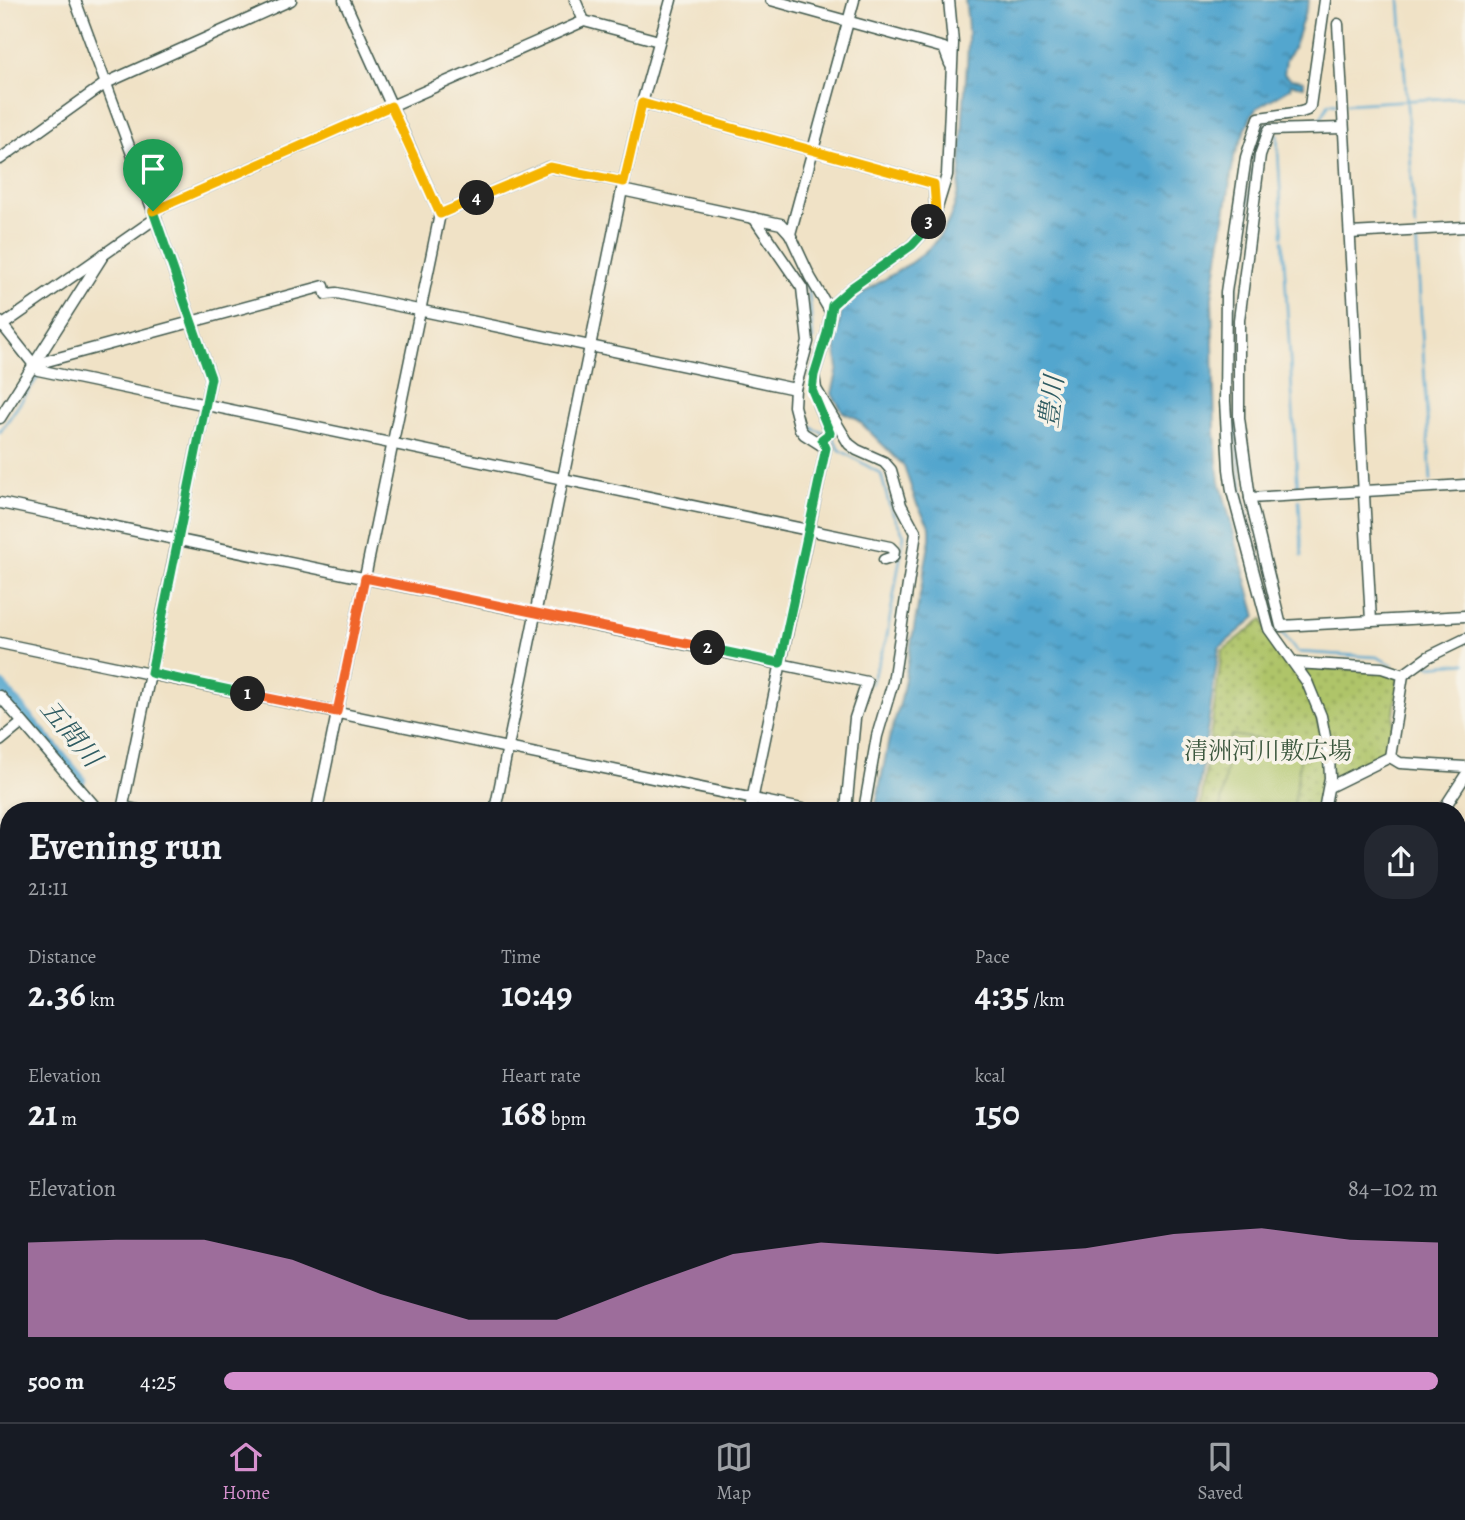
<!DOCTYPE html>
<html lang="en">
<head>
<meta charset="utf-8">
<style>
	:root { --surface:#171b24; --page:#242831; --text:#f1f3f6; --muted:#9ea1a6; --line:#363941; --accent:#d690ce }
	body { margin:0; font-family:Alegreya,"Noto Serif JP",serif; background:var(--page); color:var(--text); height:100vh; display:flex; flex-direction:column; font-size:26px; white-space:nowrap }
	* { box-sizing:border-box; margin:0 }
	p { font-size:23px; color:var(--muted) }
	.icon { flex:none; width:38px; height:38px; fill:none; stroke:currentColor; stroke-width:2; stroke-linecap:round; stroke-linejoin:round }
	.map { position:relative; flex:1; overflow:hidden }
	.drawer { position:absolute; left:0px; top:802px; width:1466px; height:621px; display:flex; flex-direction:column; background:var(--surface); border-radius:28px 28px 0 0; box-shadow:0 4px 10px #0003 }
	.drawer>* { flex:none }
	.pin { position:absolute; display:grid; place-items:center; width:60px; height:60px; color:#fff; margin:-72px -30px; border-radius:50% 50% 50% 0; rotate:-45deg; box-shadow:0 0 7px #0007 }
	.pin .icon { rotate:45deg }
	.km { position:absolute; width:35px; height:35px; margin:-18px; border-radius:50%; background:#222; color:#fff; font-size:19px; line-height:35px; text-align:center }
	.round { display:grid; place-items:center; flex:none; width:74px; height:74px; border-radius:28px; background:var(--page) }
	.overview { display:flex; align-items:center; justify-content:space-between; height:119px; padding:0 28px }
	h1 { font-size:38px; font-weight:700; line-height:52px }
	.figures { display:grid; grid-template-columns:repeat(3,1fr); gap:10px; height:119px; padding:7px 28px }
	.figures div { display:grid; align-content:center }
	.figures b { font-size:35px; font-weight:700 }
	.figures small { font-size:19px; font-weight:400 }
	.figures p { font-size:19px }
	.chart { height:196px; padding:14px 28px }
	.chart p { display:flex; justify-content:space-between }
	.chart svg { width:100%; height:126px; margin-top:7px; fill:var(--accent); opacity:.7 }
	ul { padding:0 28px; list-style:none; font-size:23px }
	li { display:grid; grid-template-columns:112px 84px 1fr; align-items:center; height:52px }
	li i { height:18px; border-radius:9px; background:var(--accent) }
	.tab-bar { display:flex; justify-content:space-around; align-items:center; height:98px; border-top:2px solid var(--line); background:var(--surface); font-size:19px; color:var(--muted) }
	.tab-bar a { display:grid; justify-items:center; gap:4px }
	.tab-bar .on { color:var(--accent) }
	.map>svg:first-child { display:block }
	.green { fill:url(#green-dots); stroke:#67804e; stroke-width:2 }
	.pitch { fill:#afc469; stroke:#67804e; stroke-width:2 }
	.water { fill:url(#water-ripples); stroke:#397281; stroke-width:2 }
	.lines { fill:none; stroke-linecap:round; stroke-linejoin:round }
	.stream { stroke:#53a6ce; stroke-width:2.5 }
	.river { stroke:#53a6ce; stroke-width:14 }
	.minor-casing { stroke:#3e564a; stroke-width:13 }
	.major-casing { stroke:#3e564a; stroke-width:17 }
	.minor { stroke:#fff; stroke-width:10 }
	.major { stroke:#fff; stroke-width:14 }
	.split-1-casing { stroke:#fff; stroke-width:14 }
	.split-2-casing { stroke:#fff; stroke-width:14 }
	.split-3-casing { stroke:#fff; stroke-width:14 }
	.split-4-casing { stroke:#fff; stroke-width:14 }
	.split-5-casing { stroke:#fff; stroke-width:14 }
	.split-1 { stroke:#22a559; stroke-width:9 }
	.split-2 { stroke:#f0652b; stroke-width:9 }
	.split-3 { stroke:#22a559; stroke-width:9 }
	.split-4 { stroke:#f5b400; stroke-width:9 }
	.split-5 { stroke:#f5b400; stroke-width:9 }
	.labels { text-anchor:middle; stroke-width:7; stroke-linejoin:round; paint-order:stroke }
	.park-label { font-size:24px; fill:#3c583f; stroke:#f7f3e8 }
	.water-label { font-size:26px; font-style:italic; fill:#2f5c62; stroke:#f7f3e8 }
</style>
</head>
<body>
<div class="map">
<svg width="1465" height="1422" viewBox="0 0 1465 1422">
	<defs>
		<pattern id="green-dots" width="8" height="8" patternUnits="userSpaceOnUse" patternTransform="scale(1.75)"><rect width="8" height="8" fill="#afc469"/><path d="M2 2h.1M6 6h.1" fill="none" stroke="#8ea057" stroke-width="1.8" stroke-linecap="round"/></pattern>
		<pattern id="water-ripples" width="26" height="14" patternUnits="userSpaceOnUse" patternTransform="scale(1.75)"><rect width="26" height="14" fill="#53a6ce"/><path d="M2 4q2-2 4 0t4 0M15 11q2-2 4 0t4 0" fill="none" stroke="#4488a8"/></pattern>
	</defs>
	<rect width="100%" height="100%" fill="#f7f3e8"/>
	<filter id="ink" filterUnits="userSpaceOnUse"><feTurbulence type="fractalNoise" baseFrequency=".0143" numOctaves="2"/><feDisplacementMap in="SourceGraphic" scale="14" xChannelSelector="R" yChannelSelector="G"/><feConvolveMatrix kernelMatrix="1 2 1 2 8 2 1 2 1" color-interpolation-filters="sRGB"/></filter>
	<filter id="wash" filterUnits="userSpaceOnUse"><feTurbulence type="fractalNoise" baseFrequency=".00686" numOctaves="4" result="noise"/><feDisplacementMap in="SourceGraphic" scale="28" xChannelSelector="R" yChannelSelector="G"/><feGaussianBlur stdDeviation="1.57" result="paint"/><feColorMatrix in="noise" values="0 0 0 0 0 0 0 0 0 0 0 0 0 0 0 0 0 1.4 0 .05"/><feComposite in="paint" operator="in"/></filter>
	<g filter="url(#wash)">
		<rect width="100%" height="100%" fill="#f0e2c6"/>
		<g class="green">
			<path d="M1263,619L1269,638L1279,653L1293,667L1315,705L1328,770L1322,810H1200L1222,651Z"/>
			<path d="M1307,668L1380,670L1399,677L1390,744L1378,758L1337,779L1332,776L1305,674Z"/>
		</g>
		<path class="pitch" d="M1231,735L1302,746L1293,810H1220Z"/>
		<g class="water">
			<path d="M965,0H1309L1294,46L1286,60L1284,74L1291,79L1304,81V86L1291,84L1290,88L1257,108L1252,114L1234,157L1212,297L1215,432L1218,474L1256,617L1219,648L1196,810H875L889,739L901,700L930,539V527L916,502L904,466L856,418L843,412L832,394L838,368L835,345L842,309C869,284 907,271 933,244C965,209 961,161 963,117C965,77 972,41 965,0Z"/>
			<path d="M810,1414H1091L1090,1422H813Z"/>
		</g>
		<g class="lines">
			<g class="stream">
				<path d="M1400,0L1415,227"/>
				<path d="M1346,104L1465,97"/>
				<path d="M1277,134L1283,236"/>
				<path d="M1416,233L1431,481"/>
				<path d="M1283,240L1298,493"/>
				<path d="M806,285L809,292L813,340"/>
				<path d="M1234,356L1233,310L1255,153L1266,124L1321,119L1329,103L1337,104"/>
				<path d="M801,386C799,397 802,424 814,429C817,431 821,431 825,433"/>
				<path d="M1235,422L1243,499L1260,563"/>
				<path d="M0,432L40,374"/>
				<path d="M829,437L833,438L840,450L881,474L890,508L904,535L886,641L871,684"/>
				<path d="M1299,500L1302,556"/>
				<path d="M1280,630L1297,652L1377,657L1393,665"/>
				<path d="M1426,663L1430,666L1465,663"/>
			</g>
			<path class="river" d="M0,687L79,780"/>
		</g>
	</g>
	<g filter="url(#ink)">
		<g class="lines">
			<defs>
				<g id="minor">
					<path d="M75,0L153,211L211,378L122,810"/>
					<path d="M575,0L584,21"/>
					<path d="M771,0L944,48L950,64"/>
					<path d="M1338,24L1371,621"/>
					<path d="M642,103L934,184L935,203"/>
					<path d="M1343,128L1269,130L1260,155L1239,320V418L1250,498L1281,626L1465,616"/>
					<path d="M0,159L106,83L291,0"/>
					<path d="M622,190L781,224L790,234L810,277L830,311"/>
					<path d="M153,211L584,21L659,41"/>
					<path d="M440,214L549,167L624,182"/>
					<path d="M754,218L802,288L808,342L795,389L794,406L800,429L804,434L826,448"/>
					<path d="M1350,233L1465,227"/>
					<path d="M790,234L854,0"/>
					<path d="M0,322L38,370L890,547L894,551L893,557L884,560"/>
					<path d="M0,327L156,218"/>
					<path d="M35,367L47,361L324,286L326,294L337,293L795,389"/>
					<path d="M0,418L104,254"/>
					<path d="M1250,498L1465,485"/>
					<path d="M0,503L867,682L855,718L846,810"/>
					<path d="M0,643L807,810"/>
					<path d="M1295,663L1382,668L1403,675"/>
					<path d="M0,696L98,810"/>
					<path d="M0,741L22,723"/>
					<path d="M1390,757L1403,675L1428,657L1465,639"/>
					<path d="M1329,787L1390,757L1400,763L1465,767"/>
					<path d="M124,807L138,810"/>
					<path d="M317,810L440,214L344,0"/>
					<path d="M495,810L622,190L642,103L671,0"/>
					<path d="M750,810L826,448L822,438L830,433L818,405"/>
					<path d="M864,810L877,736L893,682L916,533L901,505L891,470L884,462L857,450L849,444L816,389L814,375L827,333L832,305L851,288L912,245L923,233L936,211L947,175L953,43L949,0"/>
					<path d="M1324,810L1330,778L1329,757L1321,716L1307,682L1269,629L1232,491L1229,469L1225,401L1226,292L1246,157L1259,118L1301,112L1307,110L1310,106L1325,0"/>
					<path d="M1443,810L1465,776"/>
					<path d="M0,922L9,914"/>
					<path d="M1458,955L1465,959"/>
					<path d="M0,1089L9,1099"/>
					<path d="M1458,1157L1465,1162"/>
					<path d="M0,1279L9,1272"/>
					<path d="M1458,1323L1465,1311"/>
					<path d="M1458,1359L1465,1364"/>
					<path d="M273,1414L280,1422"/>
					<path d="M1316,1414L1317,1422"/>
					<path d="M42,1422L52,1414"/>
					<path d="M254,1422L263,1414"/>
					<path d="M407,1422V1414"/>
					<path d="M553,1422L557,1414"/>
					<path d="M710,1422L712,1414"/>
					<path d="M762,1422L765,1414"/>
					<path d="M1103,1422L1104,1414"/>
					<path d="M1416,1422L1419,1414"/>
				</g>
				<g id="major">
					<path d="M1458,1052L1465,1040"/>
					<path d="M1232,1422L1237,1414"/>
				</g>
			</defs>
			<use href="#minor" class="minor-casing"/>
			<use href="#major" class="major-casing"/>
			<use href="#minor" class="minor"/>
			<use href="#major" class="major"/>
		</g>
	</g>
	<g class="lines" filter="url(#ink)">
		<defs>
			<path id="split-1" d="M153,211L211,378L151,673L248,694"/>
			<path id="split-2" d="M248,694L337,712L365,578L708,648"/>
			<path id="split-3" d="M708,648L780,663L826,448L822,439L830,433L812,390L814,375L827,333L832,305L851,288L912,245L923,233L929,222"/>
			<path id="split-4" d="M477,198L550,167L624,182L642,103L934,184L936,211L929,222"/>
			<path id="split-5" d="M153,211L391,106L440,214L477,198"/>
		</defs>
		<use href="#split-1" class="split-1-casing"/>
		<use href="#split-2" class="split-2-casing"/>
		<use href="#split-3" class="split-3-casing"/>
		<use href="#split-4" class="split-4-casing"/>
		<use href="#split-5" class="split-5-casing"/>
		<use href="#split-1" class="split-1"/>
		<use href="#split-2" class="split-2"/>
		<use href="#split-3" class="split-3"/>
		<use href="#split-4" class="split-4"/>
		<use href="#split-5" class="split-5"/>
	</g>
	<g class="labels">
		<g class="park-label">
			<text x="1268" y="759">清洲河川敷広場</text>
		</g>
		<g class="water-label">
			<text transform="translate(1051 402) rotate(-83)" y="9">豊川</text>
			<text transform="translate(71 733) rotate(50)" y="9">五間川</text>
		</g>
	</g>
</svg>
<div class="pin" style="left:153px;top:211px;background:#1e9e55"><svg class="icon" aria-label="arrive" viewBox="0 0 24 24"><path d="M6 21V4h12l-3 4 3 4H6"/></svg></div>
<b class="km" style="left:248px;top:694px">1</b>
<b class="km" style="left:708px;top:648px">2</b>
<b class="km" style="left:929px;top:222px">3</b>
<b class="km" style="left:477px;top:198px">4</b>
<section class="drawer">
<div class="overview"><div><h1>Evening run</h1><p>21:11</p></div><a class="round"><svg class="icon" aria-label="share" viewBox="0 0 24 24"><path d="M12 15V3M7 8l5-5 5 5M5 13v7h14v-7"/></svg></a></div>
<div class="figures">
<div><p>Distance</p><b>2.36<small> km</small></b></div>
<div><p>Time</p><b>10:49</b></div>
<div><p>Pace</p><b>4:35<small> /km</small></b></div>
</div>
<div class="figures">
<div><p>Elevation</p><b>21<small> m</small></b></div>
<div><p>Heart rate</p><b>168<small> bpm</small></b></div>
<div><p>kcal</p><b>150</b></div>
</div>
<div class="chart"><p><span>Elevation</span>84–102 m</p>
<svg viewBox="0 0 160 44" preserveAspectRatio="none"><path d="M0 44V11L10 10L20 10L30 17L40 29L50 38L60 38L70 26L80 15L90 11L100 13L110 15L120 13L130 8L140 6L150 10L160 11V44z"/></svg>
</div>
<ul>
<li><b>500 m</b>4:25<i style="width:100%"></i></li>
</ul>
</section>
</div>
<nav class="tab-bar">
<a class="on"><svg class="icon" aria-label="home" viewBox="0 0 24 24"><path d="M3 11l9-7 9 7M6 9v11h12V9"/></svg>Home</a>
<a><svg class="icon" aria-label="map" viewBox="0 0 24 24"><path d="M3 6l6-2 6 2 6-2v14l-6 2-6-2-6 2zM9 4v14M15 6v14"/></svg>Map</a>
<a><svg class="icon" aria-label="saved" viewBox="0 0 24 24"><path d="M7 4h10v16l-5-4-5 4z"/></svg>Saved</a>
</nav>
</body>
</html>
